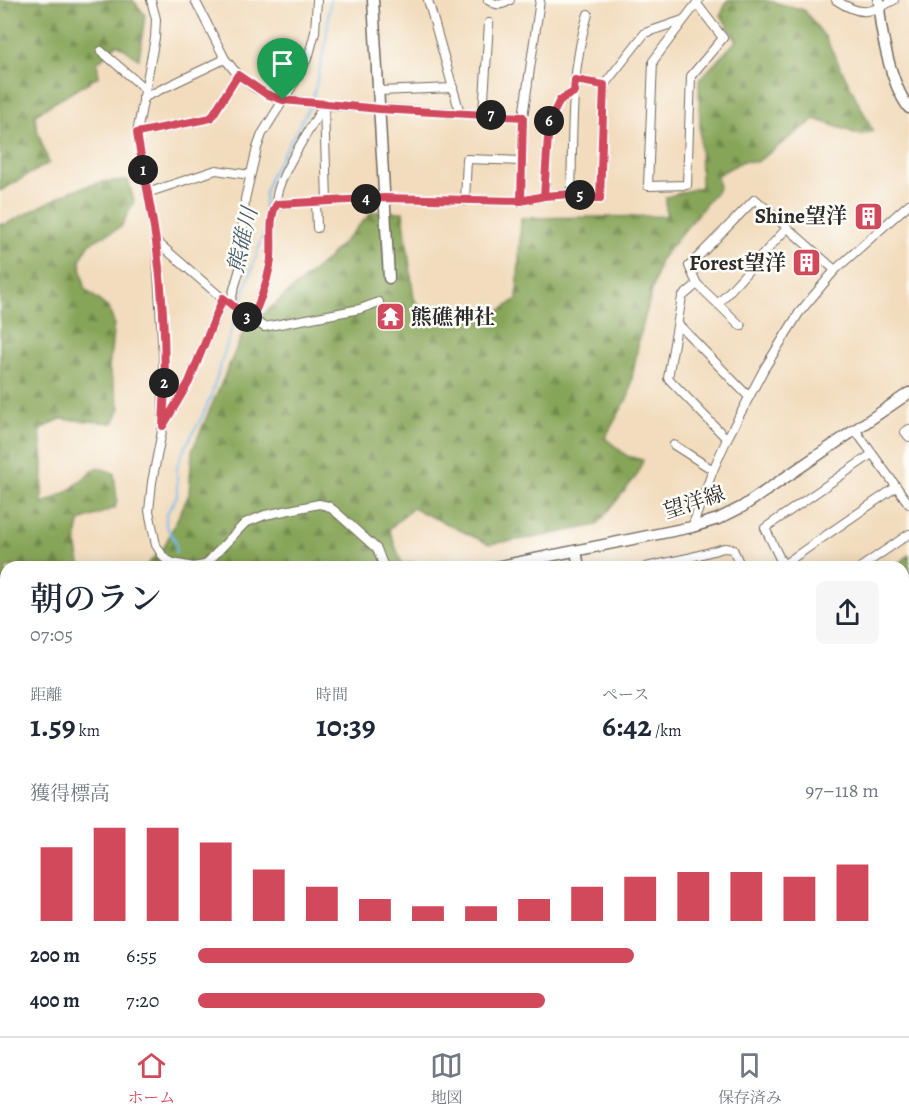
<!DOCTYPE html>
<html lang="ja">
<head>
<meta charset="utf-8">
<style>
	:root { --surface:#fff; --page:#f6f6f7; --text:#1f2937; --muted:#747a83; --line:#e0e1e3; --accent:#d1495b }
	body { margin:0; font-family:Alegreya,"Noto Serif JP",serif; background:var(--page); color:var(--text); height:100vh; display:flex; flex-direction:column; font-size:22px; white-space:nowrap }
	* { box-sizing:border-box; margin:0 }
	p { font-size:20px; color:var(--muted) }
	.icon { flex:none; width:33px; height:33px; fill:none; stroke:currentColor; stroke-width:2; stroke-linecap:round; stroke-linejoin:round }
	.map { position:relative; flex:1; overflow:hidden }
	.drawer { position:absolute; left:0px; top:561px; width:909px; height:476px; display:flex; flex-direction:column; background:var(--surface); border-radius:18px 18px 0 0; box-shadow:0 3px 15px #0003 }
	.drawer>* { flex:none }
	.pin { position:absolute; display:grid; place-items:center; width:51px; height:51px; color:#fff; margin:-62px -26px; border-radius:50% 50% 50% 0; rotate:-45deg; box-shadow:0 0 6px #0007 }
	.pin .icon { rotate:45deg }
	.km { position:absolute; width:30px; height:30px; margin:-15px; border-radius:50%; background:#222; color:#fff; font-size:16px; line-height:30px; text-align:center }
	.round { display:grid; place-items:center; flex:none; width:63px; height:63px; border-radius:9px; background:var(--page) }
	.head { display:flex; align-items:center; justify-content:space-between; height:102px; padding:0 30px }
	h1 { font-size:33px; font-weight:600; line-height:45px }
	.stats { display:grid; grid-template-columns:repeat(3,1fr); gap:9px; height:102px; padding:6px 30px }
	.stats div { display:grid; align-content:center }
	.stats b { font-size:30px; font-weight:600 }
	.stats small { font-size:16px; font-weight:400 }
	.stats p { font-size:16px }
	.chart { height:168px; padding:12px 30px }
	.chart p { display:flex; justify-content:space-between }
	.chart svg { width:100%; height:108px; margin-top:6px; stroke:var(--accent); stroke-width:6 }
	ul { padding:0 30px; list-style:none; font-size:20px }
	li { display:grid; grid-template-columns:96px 72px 1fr; align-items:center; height:45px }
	li i { height:15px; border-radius:8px; background:var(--accent) }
	.tab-bar { display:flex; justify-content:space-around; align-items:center; height:84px; border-top:2px solid var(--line); background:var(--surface); font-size:16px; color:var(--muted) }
	.tab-bar a { display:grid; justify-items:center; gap:3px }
	.tab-bar .active { color:var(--accent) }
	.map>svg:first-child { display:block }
	.forest { fill:url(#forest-firs); stroke:#596842; stroke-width:1.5 }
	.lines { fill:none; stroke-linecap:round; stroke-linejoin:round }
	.stream { stroke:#74bcec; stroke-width:2 }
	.secondary-tunnel { stroke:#cab9a0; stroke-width:12; stroke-dasharray:12 6; stroke-linecap:butt }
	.minor-casing { stroke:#71695e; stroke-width:10 }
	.tertiary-casing { stroke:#71695e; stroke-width:13 }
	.secondary-casing { stroke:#71695e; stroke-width:14 }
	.minor { stroke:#fff; stroke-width:8 }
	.tertiary { stroke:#fff; stroke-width:10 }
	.secondary { stroke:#fff; stroke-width:12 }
	.route-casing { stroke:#fff; stroke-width:12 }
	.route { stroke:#d1495b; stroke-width:8 }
	.labels { text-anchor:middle; stroke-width:5; stroke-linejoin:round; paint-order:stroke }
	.poi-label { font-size:21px; font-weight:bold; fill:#2b2b2b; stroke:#fdfcf7; text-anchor:end }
	.street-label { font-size:21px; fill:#2b2b2b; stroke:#fdfcf7 }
	.water-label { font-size:22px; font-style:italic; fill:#455e6f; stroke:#fdfcf7 }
</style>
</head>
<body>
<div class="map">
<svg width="909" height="1036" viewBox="0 0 909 1036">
	<defs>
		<pattern id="forest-firs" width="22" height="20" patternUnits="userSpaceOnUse" patternTransform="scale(1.5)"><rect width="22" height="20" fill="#87a558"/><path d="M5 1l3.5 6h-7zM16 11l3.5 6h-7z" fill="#6f8749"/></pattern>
	</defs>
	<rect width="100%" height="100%" fill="#fdfcf7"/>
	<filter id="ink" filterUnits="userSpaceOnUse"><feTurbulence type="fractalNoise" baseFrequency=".0167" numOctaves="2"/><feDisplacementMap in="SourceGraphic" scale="12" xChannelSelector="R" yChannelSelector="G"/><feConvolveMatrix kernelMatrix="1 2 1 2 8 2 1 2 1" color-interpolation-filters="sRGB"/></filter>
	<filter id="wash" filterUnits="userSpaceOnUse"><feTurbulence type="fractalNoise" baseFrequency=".008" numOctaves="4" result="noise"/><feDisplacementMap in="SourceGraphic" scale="24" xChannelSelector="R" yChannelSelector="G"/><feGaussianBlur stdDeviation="1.35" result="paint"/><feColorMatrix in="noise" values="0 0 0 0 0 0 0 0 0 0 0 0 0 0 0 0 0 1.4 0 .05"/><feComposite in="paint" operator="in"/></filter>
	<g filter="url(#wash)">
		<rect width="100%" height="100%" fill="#f2dcbd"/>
		<g class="forest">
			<path d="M0,0H133L145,15L139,59L117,44L97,63L99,76L35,114L37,130L49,163L0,191Z"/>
			<path d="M727,0H765L804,10L825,37L873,131L860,135L815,119L757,162L743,161L717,175L719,188L660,260L639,340L629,395L605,438L627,456L643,460L638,474L597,525L538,537L489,544L413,508L389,529L402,564L413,562L420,567H145L164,547L189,494L192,451L244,331L325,261L372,212H403L414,299L429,317L487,320L517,299L521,218L666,216V197L701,187L699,80L736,41L721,15Z"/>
			<path d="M128,180L134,201L121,227L90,243L80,260L85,289L109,309L114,323L109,369L120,408L113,423L60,419L40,430L43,463L42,504L67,492L97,467L114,473L117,500L115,508L80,521C74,537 77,551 81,567H6V803L0,802V223L4,225L71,191L101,182Z"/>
			<path d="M909,555V1036H798L796,1031L903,1030V567H895Z"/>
			<path d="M0,909L6,918V1030H171L178,1036H0Z"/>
			<path d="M531,1030L614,1031L615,1036H496L517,1031L526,1033Z"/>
			<path d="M283,1031V1030L438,1031L407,1036H280Z"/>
		</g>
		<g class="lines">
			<g class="stream">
				<path d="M312,101L326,43L330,0"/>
				<path d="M239,307L264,232L265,194L270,177L310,106"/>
				<path d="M176,553L175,541L166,526V515L177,496V467L184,449L202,417L211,396L237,312"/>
				<path d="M0,684L6,683"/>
			</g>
		</g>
	</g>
	<g filter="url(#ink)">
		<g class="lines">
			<path class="secondary-tunnel" d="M903,829L909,831"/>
			<defs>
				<g id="minor">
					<path d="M151,0L156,19L155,38L137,133L156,241L163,355V426L152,482L149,511L156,545L164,558L173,563L193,567L205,565L245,523L265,515L319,504L328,506L336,512L377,549L384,567"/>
					<path d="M195,0L225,59L238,75L255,88L274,97L324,105L523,117"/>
					<path d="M428,0L460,113"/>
					<path d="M488,0C497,6 501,6 510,0"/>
					<path d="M836,0C860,16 870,14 894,0"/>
					<path d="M697,4L723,38L691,76L687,185L648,186L653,61L699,0"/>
					<path d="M101,51L145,89"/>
					<path d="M575,80L604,85"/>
					<path d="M379,91L453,88"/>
					<path d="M143,98L225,59"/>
					<path d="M324,106L327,201"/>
					<path d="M483,114L489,23"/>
					<path d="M137,133L211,118L238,75"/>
					<path d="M147,193L216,170L250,175"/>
					<path d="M571,193C573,134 570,71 588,14"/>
					<path d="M544,196L549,122L560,100L574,92"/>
					<path d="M465,201L467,159L521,161"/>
					<path d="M521,201L523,117L540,0"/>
					<path d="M316,202L317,228"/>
					<path d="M277,204C271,186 314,123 324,105"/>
					<path d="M156,241L223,299L264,327L360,309L379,302"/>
					<path d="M697,284L682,297L668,378L727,439"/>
					<path d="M230,303L241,265L245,199L257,148L262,134L296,80L309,55L315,32L317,0"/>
					<path d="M718,304L787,228"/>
					<path d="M251,320C260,303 266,285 270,266C274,248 267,217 277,204L384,198L521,201L544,196L571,193L600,199L604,85L645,33L683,20"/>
					<path d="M679,325L749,397"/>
					<path d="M741,326L697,284L689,266L755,199L835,270"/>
					<path d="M164,425L189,382L223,299"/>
					<path d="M909,429L905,432L909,437"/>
					<path d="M855,430L909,504"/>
					<path d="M674,445L713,470"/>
					<path d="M872,454L765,528L783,565L896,487"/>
					<path d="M692,527L713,470L727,439L764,369L799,313L835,270L909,204"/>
					<path d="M646,567L688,558L724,548L733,549L741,567"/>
					<path d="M861,567L909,534"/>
					<path d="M784,1030L787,1036"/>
				</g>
				<g id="tertiary">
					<path d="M373,0L389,278"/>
					<path d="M879,0C879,29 891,85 909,108"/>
					<path d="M576,551L579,567"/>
					<path d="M495,567L692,527L718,519L742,507L909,393"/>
					<path d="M0,866L6,868"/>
					<path d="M176,1030L184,1036"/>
				</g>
				<g id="secondary">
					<path d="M0,814H6"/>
					<path d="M215,1036L217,1030"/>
					<path d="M471,1036L500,1030"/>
				</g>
			</defs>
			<use href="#minor" class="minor-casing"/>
			<use href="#tertiary" class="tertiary-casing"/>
			<use href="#secondary" class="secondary-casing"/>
			<use href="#minor" class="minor"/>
			<use href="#tertiary" class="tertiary"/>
			<use href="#secondary" class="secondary"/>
		</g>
	</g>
	<g class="lines" filter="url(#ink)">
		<defs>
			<path id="route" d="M283,100L266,94L238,75L211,118L137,133C143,170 151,206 156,242C164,302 167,366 163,426L189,382L223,298L251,320C260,303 266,285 270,266C274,248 267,218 277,204L384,198L521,201L544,196L571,194L600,199L604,85L575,80L574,92L560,100L549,122L544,196L521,201L523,117L380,109L283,100"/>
		</defs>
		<use href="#route" class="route-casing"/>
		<use href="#route" class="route"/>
	</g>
	<defs>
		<symbol id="building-square" viewBox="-11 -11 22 22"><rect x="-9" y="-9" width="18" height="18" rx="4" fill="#d1495b" stroke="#fdfcf7"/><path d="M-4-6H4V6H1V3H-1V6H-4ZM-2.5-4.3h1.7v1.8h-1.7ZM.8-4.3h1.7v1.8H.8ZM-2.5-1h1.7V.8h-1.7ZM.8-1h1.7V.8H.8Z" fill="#fff"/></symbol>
		<symbol id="temple-square" viewBox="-11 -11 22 22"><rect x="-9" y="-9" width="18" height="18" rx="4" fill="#d1495b" stroke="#fdfcf7"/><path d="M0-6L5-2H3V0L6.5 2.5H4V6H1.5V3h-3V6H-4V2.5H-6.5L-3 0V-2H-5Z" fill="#fff"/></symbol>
	</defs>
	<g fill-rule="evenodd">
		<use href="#building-square" x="852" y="200" width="33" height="33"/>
		<use href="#building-square" x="790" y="246" width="33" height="33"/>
		<use href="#temple-square" x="374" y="300" width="33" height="33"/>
	</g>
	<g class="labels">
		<g class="poi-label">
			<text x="847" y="223">Shine望洋</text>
			<text x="786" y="270">Forest望洋</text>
			<text x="411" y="324" text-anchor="start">熊礁神社</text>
		</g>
		<g class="street-label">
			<text transform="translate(694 502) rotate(-18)" y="7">望洋線</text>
		</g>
		<g class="water-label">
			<text transform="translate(242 240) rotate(-77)" y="8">熊碓川</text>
		</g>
	</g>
</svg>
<div class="pin" style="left:283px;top:100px;background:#1e9e55"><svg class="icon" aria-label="arrive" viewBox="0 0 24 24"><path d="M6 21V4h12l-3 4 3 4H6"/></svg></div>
<b class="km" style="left:143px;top:170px">1</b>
<b class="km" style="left:164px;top:383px">2</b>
<b class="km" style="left:247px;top:317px">3</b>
<b class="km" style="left:366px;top:199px">4</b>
<b class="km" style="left:580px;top:195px">5</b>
<b class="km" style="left:549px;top:121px">6</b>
<b class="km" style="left:491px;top:115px">7</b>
<section class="drawer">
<div class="head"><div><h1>朝のラン</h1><p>07:05</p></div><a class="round"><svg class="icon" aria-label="share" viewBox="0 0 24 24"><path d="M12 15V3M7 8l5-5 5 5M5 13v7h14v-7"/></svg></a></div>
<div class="stats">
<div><p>距離</p><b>1.59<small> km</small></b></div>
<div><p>時間</p><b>10:39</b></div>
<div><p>ペース</p><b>6:42<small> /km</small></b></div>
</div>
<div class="chart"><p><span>獲得標高</span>97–118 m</p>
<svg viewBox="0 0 160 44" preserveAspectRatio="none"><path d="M5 44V14M15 44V6M25 44V6M35 44V12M45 44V23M55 44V30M65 44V35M75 44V38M85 44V38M95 44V35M105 44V30M115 44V26M125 44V24M135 44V24M145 44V26M155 44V21"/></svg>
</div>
<ul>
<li><b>200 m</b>6:55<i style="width:64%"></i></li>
<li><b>400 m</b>7:20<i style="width:51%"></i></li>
</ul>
</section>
</div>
<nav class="tab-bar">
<a class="active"><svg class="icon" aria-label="home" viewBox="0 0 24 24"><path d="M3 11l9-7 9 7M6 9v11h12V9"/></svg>ホーム</a>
<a><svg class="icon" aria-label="map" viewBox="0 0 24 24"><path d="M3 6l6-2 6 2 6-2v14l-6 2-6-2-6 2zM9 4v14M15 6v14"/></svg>地図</a>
<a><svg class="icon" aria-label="saved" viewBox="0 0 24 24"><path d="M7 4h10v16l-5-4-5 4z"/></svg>保存済み</a>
</nav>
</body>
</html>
